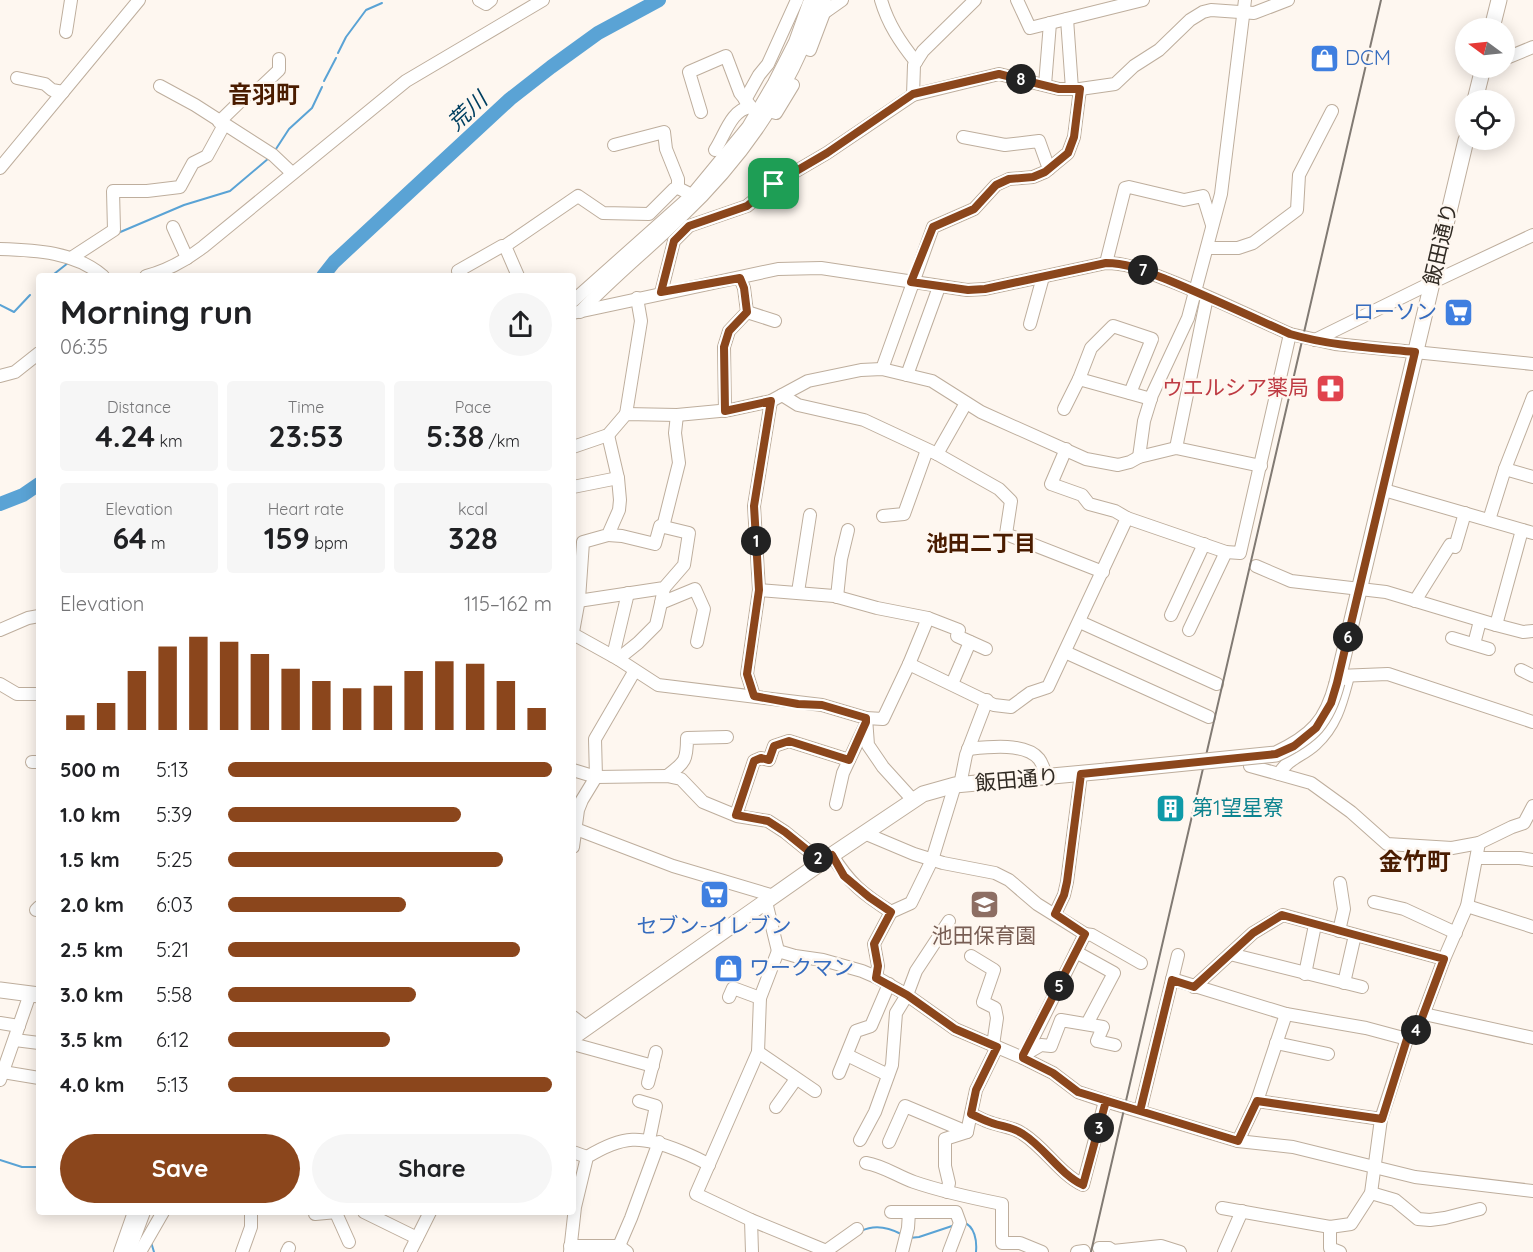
<!DOCTYPE html>
<html lang="en">
<head>
<meta charset="utf-8">
<style>
	:root { --surface:#fff; --page:#f6f6f6; --text:#202124; --muted:#757577; --accent:#8b461c }
	body { margin:0; font-family:Quicksand,"Noto Sans JP",sans-serif; background:var(--page); color:var(--text); height:100vh; display:flex; flex-direction:column; font-size:22px; white-space:nowrap }
	* { box-sizing:border-box; margin:0 }
	p { font-size:20px; color:var(--muted) }
	.icon { flex:none; width:33px; height:33px; fill:none; stroke:currentColor; stroke-width:2; stroke-linecap:round; stroke-linejoin:round }
	.map { position:relative; flex:1; overflow:hidden }
	.panel { position:absolute; left:36px; top:273px; width:540px; height:942px; display:flex; flex-direction:column; background:var(--surface); border-radius:6px; box-shadow:0 3px 15px #0003 }
	.panel>* { flex:none }
	.needle { width:39px; rotate:285deg }
	.buttons { position:absolute; left:1455px; top:18px; display:grid; gap:12px }
	.buttons a { display:grid; place-items:center; width:60px; height:60px; border-radius:50%; background:var(--surface); box-shadow:0 3px 15px #0003; font-size:30px }
	.pin { position:absolute; display:grid; place-items:center; width:51px; height:51px; color:#fff; margin:-26px; border-radius:12px; box-shadow:0 3px 9px #0006 }
	.km { position:absolute; width:30px; height:30px; margin:-15px; border-radius:50%; background:#222; color:#fff; font-size:16px; line-height:30px; text-align:center }
	.round { display:grid; place-items:center; flex:none; width:63px; height:63px; border-radius:32px; background:var(--page) }
	.headline { display:flex; align-items:center; justify-content:space-between; height:102px; padding:0 24px }
	h1 { font-size:33px; font-weight:800; line-height:45px }
	.stats { display:grid; grid-template-columns:repeat(3,1fr); gap:9px; height:102px; padding:6px 24px }
	.stats div { display:grid; align-content:center; border-radius:6px; background:var(--page); text-align:center }
	.stats b { font-size:30px; font-weight:800 }
	.stats small { font-size:16px; font-weight:400 }
	.stats p { font-size:16px }
	.chart { height:168px; padding:12px 24px }
	.chart p { display:flex; justify-content:space-between }
	.chart svg { width:100%; height:108px; margin-top:6px; stroke:var(--accent); stroke-width:6 }
	.cta { display:flex; gap:12px; margin-top:auto; padding:12px 24px }
	.cta a { flex:1; height:69px; border-radius:36px; background:var(--accent); color:#fff; font-size:24px; font-weight:800; line-height:69px; text-align:center }
	.cta a+a { background:var(--page); color:var(--text) }
	ul { padding:0 24px; list-style:none; font-size:20px }
	li { display:grid; grid-template-columns:96px 72px 1fr; align-items:center; height:45px }
	li i { height:15px; border-radius:8px; background:var(--accent) }
	.map>svg:first-child { display:block }
	.lines { fill:none; stroke-linecap:round; stroke-linejoin:round }
	.stream { stroke:#5aa3d5; stroke-width:2 }
	.river { stroke:#5aa3d5; stroke-width:14 }
	.minor-casing { stroke:#beae9d; stroke-width:14 }
	.major-casing { stroke:#beae9d; stroke-width:17 }
	.minor { stroke:#fff; stroke-width:12 }
	.major { stroke:#fff; stroke-width:15 }
	.rail { stroke:#817a73; stroke-width:2 }
	.major-bridge-casing { stroke:#beae9d; stroke-width:17; stroke-linecap:butt }
	.major-bridge { stroke:#fff; stroke-width:15 }
	.route-casing { stroke:#fff; stroke-width:12 }
	.route { stroke:#8b461c; stroke-width:8 }
	.labels { text-anchor:middle; stroke-width:5; stroke-linejoin:round; paint-order:stroke }
	.shop-label { font-size:21px; fill:#366cbe; stroke:#fef7f0; text-anchor:start }
	.street-label { font-size:21px; fill:#302a23; stroke:#fef7f0 }
	.health-label { font-size:21px; fill:#be3a42; stroke:#fef7f0; text-anchor:end }
	.culture-label { font-size:21px; fill:#0d838f; stroke:#fef7f0; text-anchor:start }
	.education-label { font-size:21px; fill:#785e54; stroke:#fef7f0 }
	.water-label { font-size:22px; font-style:italic; fill:#003f60; stroke:#fef7f0 }
	.neighbourhood-label { font-size:22px; font-weight:bold; fill:#4a1c00; stroke:#fef7f0 }
	.quarter-label { font-size:24px; font-weight:bold; fill:#4a1c00; stroke:#fef7f0 }
</style>
</head>
<body>
<div class="map">
<svg width="1533" height="1252" viewBox="0 0 1533 1252">
	<rect width="100%" height="100%" fill="#fef7f0"/>
	<g class="lines">
		<g class="stream">
			<path d="M338,53L346,37L366,10L382,3"/>
			<path d="M324,81L336,58"/>
			<path d="M274,152L289,129L312,108L322,87"/>
			<path d="M118,233L184,205L230,191L269,158"/>
			<path d="M54,274L68,263"/>
			<path d="M0,305L14,312L30,295"/>
			<path d="M0,1160L22,1167H39"/>
			<path d="M963,1222C975,1226 977,1241 976,1252"/>
			<path d="M861,1231C875,1224 888,1227 901,1234"/>
			<path d="M909,1238L919,1237L955,1225"/>
			<path d="M151,1242L154,1252"/>
		</g>
		<g class="river">
			<path d="M323,276L334,262L510,99L551,67L598,33L659,0"/>
			<path d="M0,504L23,495L39,484"/>
		</g>
		<defs>
			<g id="minor">
				<path d="M479,0L486,4L491,0"/>
				<path d="M881,0C888,24 900,42 916,62"/>
				<path d="M1017,0L1030,28L1143,0"/>
				<path d="M825,12L842,0"/>
				<path d="M1067,19L1072,89"/>
				<path d="M66,32L71,0"/>
				<path d="M810,50L827,5"/>
				<path d="M1504,59L1533,47"/>
				<path d="M17,78L45,84L52,90L63,92"/>
				<path d="M1045,85L1050,23"/>
				<path d="M160,86L195,105L273,155L292,173"/>
				<path d="M913,95L914,65L923,51L975,0"/>
				<path d="M745,100L759,75L768,64L797,0"/>
				<path d="M768,111L776,113L793,85"/>
				<path d="M701,112L689,72L726,56L740,93L756,113"/>
				<path d="M219,122L252,90L260,88L279,70V59"/>
				<path d="M963,137L1005,145L1039,141L1049,169"/>
				<path d="M614,145L664,132L666,149L678,179V188"/>
				<path d="M715,150C725,135 731,110 750,107"/>
				<path d="M0,168L139,0"/>
				<path d="M173,227L187,258"/>
				<path d="M1207,248H1238L1253,243L1297,210L1299,175L1332,111"/>
				<path d="M0,249C36,250 75,252 103,276"/>
				<path d="M71,258L114,230L113,191H147L180,187L193,163L207,156L224,125"/>
				<path d="M1106,263L1125,188L1129,187L1184,200L1203,196L1212,225"/>
				<path d="M458,271L502,246H505"/>
				<path d="M146,276C166,271 186,260 203,247L406,81L543,0"/>
				<path d="M518,276L505,246L578,196L603,213L649,214L674,189L678,188L692,195"/>
				<path d="M661,293L674,241L689,226L747,206L774,184L827,153L913,95L999,74L1059,89H1080L1115,84L1134,66L1159,50L1190,20L1203,12L1211,10L1254,13L1288,0"/>
				<path d="M573,301L692,195L748,127L774,83L795,42L810,0"/>
				<path d="M580,312C612,278 647,250 680,218C731,170 775,111 803,47C810,32 815,16 820,0"/>
				<path d="M747,312L775,321"/>
				<path d="M573,313L778,269L821,268L967,290L985,289L1106,263C1129,263 1147,272 1168,280C1209,296 1250,316 1290,334L1335,344L1533,364"/>
				<path d="M1030,324L1043,277"/>
				<path d="M1315,340L1433,282L1533,235"/>
				<path d="M882,369L933,227L974,209L996,185L1009,179L1033,177L1045,172L1068,153L1074,137L1080,89"/>
				<path d="M907,375L939,287"/>
				<path d="M0,376L15,372L39,353"/>
				<path d="M1079,379L1091,348L1113,326L1152,339L1130,393"/>
				<path d="M782,395L798,405L864,420L937,454L999,489L1011,501L1006,534L1103,572"/>
				<path d="M1064,409L1079,379L1151,399"/>
				<path d="M725,411L724,347L729,331L747,312L744,288L740,278"/>
				<path d="M626,414L641,321L637,298"/>
				<path d="M573,447L608,435L626,414L677,415L730,410L771,401L808,381L861,370L882,369L932,381L981,412L1086,459L1118,465L1130,462L1139,457L1176,448L1261,466"/>
				<path d="M1176,448L1207,297"/>
				<path d="M1066,449L1051,484L1082,495L1089,504L1115,511L1127,518"/>
				<path d="M937,454L966,403"/>
				<path d="M1139,457L1144,421L1152,395L1188,318L1221,194L1245,0"/>
				<path d="M1505,469L1533,477"/>
				<path d="M573,487L618,478"/>
				<path d="M1384,490L1533,533"/>
				<path d="M883,516L904,514L927,450"/>
				<path d="M1489,520L1505,469L1533,397"/>
				<path d="M663,527L679,463L675,433L677,415"/>
				<path d="M1256,566L1291,581L1386,592L1496,625L1523,632L1533,631"/>
				<path d="M664,588L661,603L695,589L704,609L697,642"/>
				<path d="M759,590L834,596L877,608L928,618L909,664"/>
				<path d="M798,592L810,515"/>
				<path d="M837,597L841,559L848,530"/>
				<path d="M578,601L664,588L684,565L689,533L660,526L655,544L622,536L608,535"/>
				<path d="M1415,601L1450,545L1455,547L1465,513"/>
				<path d="M1171,615L1204,544"/>
				<path d="M928,618L959,630L957,636L986,649"/>
				<path d="M1080,622L1217,684"/>
				<path d="M1496,625L1522,530"/>
				<path d="M0,630L28,618L39,616"/>
				<path d="M1189,630L1226,552"/>
				<path d="M573,632L579,599L583,542L608,535L619,510L620,500L618,478L608,435"/>
				<path d="M573,634L618,659L658,685L822,705L866,718L868,745L883,767L912,799"/>
				<path d="M1452,638L1489,649"/>
				<path d="M1474,644L1480,621"/>
				<path d="M1065,652L1209,717"/>
				<path d="M613,656L628,593"/>
				<path d="M618,659L638,643L656,625L661,603"/>
				<path d="M1521,670L1533,676"/>
				<path d="M1338,676L1388,674L1533,722"/>
				<path d="M0,684L17,694H39"/>
				<path d="M952,684L970,642"/>
				<path d="M754,696L747,674L759,590L754,506L771,401"/>
				<path d="M866,718L883,719L909,664L994,705L1011,707L1030,693L1048,687L1127,518L1226,552L1240,553L1290,334"/>
				<path d="M968,749C987,747 1025,742 1039,759C1043,764 1044,771 1047,777"/>
				<path d="M32,762H39"/>
				<path d="M1250,766L1311,783L1351,812L1387,844L1452,848L1479,843L1512,827L1524,823L1533,806"/>
				<path d="M573,770L596,777L667,776L681,779L703,802L737,816L768,821L785,832L822,862"/>
				<path d="M1279,774C1288,758 1302,756 1315,744C1336,725 1341,702 1348,676"/>
				<path d="M667,776C685,762 687,761 687,738L727,737"/>
				<path d="M960,785L966,755L987,700"/>
				<path d="M836,804L843,773L866,724"/>
				<path d="M736,815L754,761L761,758L769,760L774,746L789,741L849,760"/>
				<path d="M576,829L673,866L774,896"/>
				<path d="M864,833L914,854L943,863L995,873L1009,880L1037,904L1085,934L1023,1058"/>
				<path d="M573,847L578,810L582,800L596,777L595,739L634,672"/>
				<path d="M832,855C849,883 863,894 891,912"/>
				<path d="M1477,858H1520L1533,860"/>
				<path d="M766,902L778,951L795,956L823,960L862,971L876,977L907,995L955,1029L1023,1058L1053,1073L1078,1092L1105,1101L1238,1141L1293,1147L1415,1177L1533,1191"/>
				<path d="M1374,902L1404,909L1456,933"/>
				<path d="M1467,906L1533,927"/>
				<path d="M36,910L39,907"/>
				<path d="M1055,914L1064,895L1067,882L1081,774"/>
				<path d="M1339,931L1344,909L1340,883"/>
				<path d="M1085,934L1092,935L1141,963"/>
				<path d="M778,951L760,998L758,1052L696,1194L751,1220L829,1252"/>
				<path d="M1076,952L1114,973L1087,1024"/>
				<path d="M1230,954L1362,987"/>
				<path d="M971,956L994,970L983,1002L995,1008L997,1018L993,1045"/>
				<path d="M1305,974L1315,925"/>
				<path d="M876,977L878,966L874,944L891,912L911,903L932,860L955,785"/>
				<path d="M1172,979L1286,1014L1366,1028L1407,1039"/>
				<path d="M1344,983L1355,935"/>
				<path d="M1194,987L1253,933L1283,915L1444,959"/>
				<path d="M729,997L733,988L760,998"/>
				<path d="M1424,1014L1533,1038"/>
				<path d="M573,1017L586,1027"/>
				<path d="M0,1023L19,1026"/>
				<path d="M15,1040L39,1043"/>
				<path d="M1276,1043L1328,1054"/>
				<path d="M573,1044L653,1066"/>
				<path d="M758,1052L815,1091"/>
				<path d="M847,1055L888,1075"/>
				<path d="M1024,1055L1041,1045L1051,1046L1061,1020L1103,1027L1097,1041L1115,1045"/>
				<path d="M3,1072L39,1078"/>
				<path d="M839,1073L856,1031L871,1026L889,984"/>
				<path d="M0,1080L30,994"/>
				<path d="M648,1083L656,1052"/>
				<path d="M639,1101L656,1106L649,1140"/>
				<path d="M1257,1101L1381,1119"/>
				<path d="M776,1107L796,1079"/>
				<path d="M1140,1111L1178,955"/>
				<path d="M971,1114C978,1117 985,1121 992,1123C1003,1127 1014,1127 1023,1134C1045,1148 1060,1174 1083,1185L1105,1101"/>
				<path d="M860,1140L875,1112L892,1065L896,1013L907,995L916,971L949,921"/>
				<path d="M1238,1141L1257,1101L1286,1014"/>
				<path d="M889,1142L905,1106L967,1132"/>
				<path d="M573,1152L587,1157"/>
				<path d="M866,1163C884,1166 897,1176 914,1182C943,1192 972,1198 1002,1204V1243H1020L1042,1252"/>
				<path d="M947,1192L949,1183L945,1166V1139L967,1132L976,1090L997,1047"/>
				<path d="M1371,1193L1395,1200L1418,1219L1430,1220L1445,1218L1480,1209"/>
				<path d="M1222,1208L1330,1227L1351,1224L1371,1193L1381,1119L1407,1039L1419,1026L1444,959L1467,906L1479,843"/>
				<path d="M364,1212L417,1238"/>
				<path d="M891,1212H956L960,1223L949,1252"/>
				<path d="M336,1213L349,1242"/>
				<path d="M315,1214L337,1212"/>
				<path d="M751,1220L752,1252"/>
				<path d="M1330,1227V1248L1340,1252"/>
				<path d="M570,1246H619L627,1252"/>
				<path d="M619,1246L631,1218L659,1142"/>
				<path d="M1099,1248H1109L1113,1251L1161,1246L1180,1252"/>
				<path d="M826,1251L857,1229"/>
				<path d="M120,1252L134,1212"/>
				<path d="M129,1252L144,1212"/>
				<path d="M140,1252L163,1212"/>
				<path d="M242,1252L251,1227V1212"/>
				<path d="M287,1252L289,1248"/>
				<path d="M410,1252L430,1212"/>
				<path d="M570,1252L575,1207L587,1157C623,1135 641,1135 680,1151C690,1155 700,1159 709,1165"/>
				<path d="M902,1252L908,1228L909,1212"/>
				<path d="M1077,1252L1084,1251"/>
				<path d="M1224,1252L1242,1211"/>
			</g>
			<g id="major">
				<path d="M1492,28L1499,0"/>
				<path d="M1475,100L1483,68"/>
				<path d="M1337,683L1466,140"/>
				<path d="M0,990L39,995"/>
				<path d="M573,1037L832,855L923,794L955,785L1106,771"/>
			</g>
		</defs>
		<use href="#minor" class="minor-casing"/>
		<use href="#major" class="major-casing"/>
		<use href="#minor" class="minor"/>
		<use href="#major" class="major"/>
		<path class="rail" d="M1091,1252L1381,0"/>
		<defs>
			<path id="major-bridge" d="M1106,771L1276,754C1312,737 1327,722 1337,683"/>
		</defs>
		<use href="#major-bridge" class="major-bridge-casing"/>
		<use href="#major-bridge" class="major-bridge"/>
	</g>
	<g class="lines">
		<defs>
			<path id="route" d="M774,184L747,206L689,226L674,241L661,292L740,278L744,288L747,312L729,331L724,347L725,411L771,401L754,506L759,590L747,674L754,696L798,704L822,705L866,718V722L849,760L789,741L774,746L769,760L761,758L754,761L736,815L768,821L785,832L822,862L832,855L844,876L869,897L891,912L874,944L878,966L876,978L907,995L955,1029L997,1047L976,1090L971,1114C978,1117 985,1121 992,1123C1003,1127 1013,1127 1023,1134C1045,1148 1060,1174 1083,1185L1106,1101L1140,1111L1172,980L1194,987L1253,933L1282,915L1444,959L1419,1026L1407,1039L1382,1119L1257,1101L1238,1141L1140,1111L1078,1092L1053,1073L1023,1058V1055L1085,934L1055,914L1064,895L1067,882L1081,774L1276,754L1294,746L1316,728L1331,703L1337,683L1415,352C1374,348 1331,346 1290,334C1250,316 1209,297 1168,280C1147,272 1129,263 1106,263L985,289L968,290L911,282L933,227L974,209L996,185L1009,179L1033,177L1045,172L1068,153L1074,137L1080,89H1059L999,74L913,94L827,153L774,184"/>
		</defs>
		<use href="#route" class="route-casing"/>
		<use href="#route" class="route"/>
	</g>
	<defs>
		<symbol id="shop-square" viewBox="-11 -11 22 22"><rect x="-9" y="-9" width="18" height="18" rx="4" fill="#3f7fe0" stroke="#fef7f0"/><path d="M-5-2.5h2.3a2.7 3.5 0 0 1 5.4 0H5L5.5 6h-11ZM-1.5-2.5h3a1.5 2.3 0 0 0-3 0Z" fill="#fff"/></symbol>
		<symbol id="supermarket-square" viewBox="-11 -11 22 22"><rect x="-9" y="-9" width="18" height="18" rx="4" fill="#3f7fe0" stroke="#fef7f0"/><path d="M-6-5.5h2.5l.6 2H6L4.5 2H-2.5L-4.4-4H-6ZM-1.5 3.2a1.3 1.3 0 1 0 .1 0ZM3 3.2a1.3 1.3 0 1 0 .1 0Z" fill="#fff"/></symbol>
		<symbol id="pharmacy-square" viewBox="-11 -11 22 22"><rect x="-9" y="-9" width="18" height="18" rx="4" fill="#e0444e" stroke="#fef7f0"/><path d="M-2-6h4v4h4v4h-4v4h-4v-4h-4v-4h4Z" fill="#fff"/></symbol>
		<symbol id="building-square" viewBox="-11 -11 22 22"><rect x="-9" y="-9" width="18" height="18" rx="4" fill="#0f9aa8" stroke="#fef7f0"/><path d="M-4-6H4V6H1V3H-1V6H-4ZM-2.5-4.3h1.7v1.8h-1.7ZM.8-4.3h1.7v1.8H.8ZM-2.5-1h1.7V.8h-1.7ZM.8-1h1.7V.8H.8Z" fill="#fff"/></symbol>
		<symbol id="school-square" viewBox="-11 -11 22 22"><rect x="-9" y="-9" width="18" height="18" rx="4" fill="#8d6e63" stroke="#fef7f0"/><path d="M0-5L7-2L0 1L-7-2ZM-4 1L0 2.5L4 1V4Q0 6-4 4Z" fill="#fff"/></symbol>
	</defs>
	<g fill-rule="evenodd">
		<use href="#shop-square" x="1308" y="42" width="33" height="33"/>
		<use href="#supermarket-square" x="1442" y="296" width="33" height="33"/>
		<use href="#pharmacy-square" x="1314" y="372" width="33" height="33"/>
		<use href="#building-square" x="1154" y="792" width="33" height="33"/>
		<use href="#supermarket-square" x="698" y="878" width="33" height="33"/>
		<use href="#school-square" x="968" y="888" width="33" height="33"/>
		<use href="#shop-square" x="712" y="952" width="33" height="33"/>
	</g>
	<g class="labels">
		<g class="shop-label">
			<text x="1345" y="65">DCM</text>
			<text x="1437" y="319" text-anchor="end">ローソン</text>
			<text x="714" y="933" text-anchor="middle">セブン-イレブン</text>
			<text x="749" y="975">ワークマン</text>
		</g>
		<g class="street-label">
			<text transform="translate(1441 244) rotate(-77)" y="7">飯田通り</text>
			<text transform="translate(1017 780) rotate(-5)" y="7">飯田通り</text>
		</g>
		<g class="health-label">
			<text x="1309" y="395">ウエルシア薬局</text>
		</g>
		<g class="culture-label">
			<text x="1192" y="815">第1望星寮</text>
		</g>
		<g class="education-label">
			<text x="984" y="943">池田保育園</text>
		</g>
		<g class="water-label">
			<text transform="translate(467 111) rotate(-43)" y="8">荒川</text>
		</g>
		<g class="neighbourhood-label">
			<text x="981" y="551">池田二丁目</text>
		</g>
		<g class="quarter-label">
			<text x="264" y="103">音羽町</text>
			<text x="1415" y="870">金竹町</text>
		</g>
	</g>
</svg>
<div class="buttons">
<a><svg class="needle" viewBox="-14 -14 28 28"><path d="M0-13l5 13h-10z" fill="#e53935"/><path d="M0 13l5-13h-10z" fill="#757577"/></svg></a>
<a><svg class="icon" aria-label="locate" viewBox="0 0 24 24"><circle cx="12" cy="12" r="6"/><path d="M12 2v4M12 18v4M2 12h4M18 12h4"/></svg></a>
</div>
<div class="pin" style="left:774px;top:184px;background:#1e9e55"><svg class="icon" aria-label="arrive" viewBox="0 0 24 24"><path d="M6 21V4h12l-3 4 3 4H6"/></svg></div>
<b class="km" style="left:756px;top:541px">1</b>
<b class="km" style="left:818px;top:858px">2</b>
<b class="km" style="left:1099px;top:1128px">3</b>
<b class="km" style="left:1416px;top:1030px">4</b>
<b class="km" style="left:1059px;top:986px">5</b>
<b class="km" style="left:1348px;top:637px">6</b>
<b class="km" style="left:1143px;top:270px">7</b>
<b class="km" style="left:1021px;top:79px">8</b>
<section class="panel">
<div class="headline"><div><h1>Morning run</h1><p>06:35</p></div><a class="round"><svg class="icon" aria-label="share" viewBox="0 0 24 24"><path d="M12 15V3M7 8l5-5 5 5M5 13v7h14v-7"/></svg></a></div>
<div class="stats">
<div><p>Distance</p><b>4.24<small> km</small></b></div>
<div><p>Time</p><b>23:53</b></div>
<div><p>Pace</p><b>5:38<small> /km</small></b></div>
</div>
<div class="stats">
<div><p>Elevation</p><b>64<small> m</small></b></div>
<div><p>Heart rate</p><b>159<small> bpm</small></b></div>
<div><p>kcal</p><b>328</b></div>
</div>
<div class="chart"><p><span>Elevation</span>115–162 m</p>
<svg viewBox="0 0 160 44" preserveAspectRatio="none"><path d="M5 44V38M15 44V33M25 44V20M35 44V10M45 44V6M55 44V8M65 44V13M75 44V19M85 44V24M95 44V27M105 44V26M115 44V20M125 44V16M135 44V17M145 44V24M155 44V35"/></svg>
</div>
<ul>
<li><b>500 m</b>5:13<i style="width:100%"></i></li>
<li><b>1.0 km</b>5:39<i style="width:72%"></i></li>
<li><b>1.5 km</b>5:25<i style="width:85%"></i></li>
<li><b>2.0 km</b>6:03<i style="width:55%"></i></li>
<li><b>2.5 km</b>5:21<i style="width:90%"></i></li>
<li><b>3.0 km</b>5:58<i style="width:58%"></i></li>
<li><b>3.5 km</b>6:12<i style="width:50%"></i></li>
<li><b>4.0 km</b>5:13<i style="width:100%"></i></li>
</ul>
<div class="cta"><a>Save</a><a>Share</a></div>
</section>
</div>
</body>
</html>
